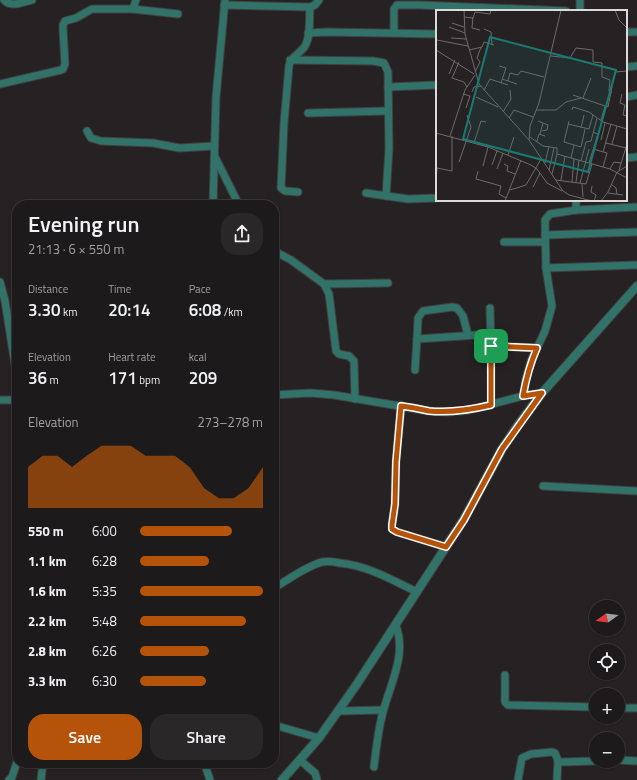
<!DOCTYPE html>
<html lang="en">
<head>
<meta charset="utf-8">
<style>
	:root { --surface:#1c1a1a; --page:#292727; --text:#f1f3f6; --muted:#a0a1a2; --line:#3a3839; --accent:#b45309 }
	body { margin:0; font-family:"Titillium Web",sans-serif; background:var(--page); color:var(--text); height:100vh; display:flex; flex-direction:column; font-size:15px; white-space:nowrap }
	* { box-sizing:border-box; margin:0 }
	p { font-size:13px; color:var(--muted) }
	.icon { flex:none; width:22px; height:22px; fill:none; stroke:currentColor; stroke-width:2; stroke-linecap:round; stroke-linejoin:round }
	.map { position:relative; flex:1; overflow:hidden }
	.panel { position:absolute; left:12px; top:200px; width:267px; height:568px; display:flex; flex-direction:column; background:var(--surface); border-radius:16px; box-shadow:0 1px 3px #0004,0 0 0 1px var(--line) }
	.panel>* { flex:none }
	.needle { width:26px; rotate:255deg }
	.fabs { position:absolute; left:589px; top:600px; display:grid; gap:8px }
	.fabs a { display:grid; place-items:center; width:36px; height:36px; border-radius:50%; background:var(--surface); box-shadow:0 1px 3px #0004,0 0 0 1px var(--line); font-size:20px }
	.pin { position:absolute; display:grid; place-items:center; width:34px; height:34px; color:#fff; margin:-17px; border-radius:8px; box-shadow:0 2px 6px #0006 }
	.round { display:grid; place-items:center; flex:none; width:42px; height:42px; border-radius:16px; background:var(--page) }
	.headline { display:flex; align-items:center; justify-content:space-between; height:68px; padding:0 16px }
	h1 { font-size:22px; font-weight:600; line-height:30px }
	.figures { display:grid; grid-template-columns:repeat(3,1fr); gap:6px; height:68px; padding:4px 16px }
	.figures div { display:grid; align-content:center }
	.figures b { font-size:17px; font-weight:600 }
	.figures small { font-size:11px; font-weight:400 }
	.figures p { font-size:11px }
	.chart { height:112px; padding:8px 16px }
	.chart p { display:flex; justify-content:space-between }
	.chart svg { width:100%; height:72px; margin-top:4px; fill:var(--accent); opacity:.7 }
	.primary-button { display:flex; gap:8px; margin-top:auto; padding:8px 16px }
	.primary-button a { flex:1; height:46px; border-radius:16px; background:var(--accent); color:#fff; font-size:16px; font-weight:600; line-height:46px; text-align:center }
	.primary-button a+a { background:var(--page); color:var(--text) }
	ul { padding:0 16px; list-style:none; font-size:13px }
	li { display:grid; grid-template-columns:64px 48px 1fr; align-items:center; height:30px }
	li i { height:10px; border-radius:5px; background:var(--accent) }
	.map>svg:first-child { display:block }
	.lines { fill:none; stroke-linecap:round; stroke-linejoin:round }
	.minor-casing { stroke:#433f40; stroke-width:9 }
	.tertiary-casing { stroke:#433f40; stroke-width:10 }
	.minor { stroke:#317368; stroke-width:7 }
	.tertiary { stroke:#317368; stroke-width:8 }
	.route-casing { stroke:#fff; stroke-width:8 }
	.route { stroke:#b45309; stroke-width:5 }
	.inset-road { fill:none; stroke:#6f6b6c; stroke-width:1 }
	.view { fill:#197b73; fill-opacity:0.15; stroke:#197b73; stroke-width:2 }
	.inset-edge { fill:none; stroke:#dcd9da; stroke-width:2 }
</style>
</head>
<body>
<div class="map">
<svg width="637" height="780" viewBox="0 0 637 780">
	<rect width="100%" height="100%" fill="#262223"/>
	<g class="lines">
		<defs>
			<g id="minor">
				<path d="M4,0C11,8 23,2 32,0"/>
				<path d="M580,0V11"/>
				<path d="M224,5L310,7L315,5L319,0"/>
				<path d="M133,9L178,14"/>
				<path d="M626,32H637"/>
				<path d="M308,33L327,32L437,34"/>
				<path d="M394,33V9L397,5H420L566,11"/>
				<path d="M290,60L373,61L384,63L388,72L389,149L386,196"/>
				<path d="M626,67L637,66"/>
				<path d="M0,84L61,70L63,69L65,64L63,29V25L65,21L76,18L92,9H133L136,0"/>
				<path d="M388,87L437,85"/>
				<path d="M626,97L637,95"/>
				<path d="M308,113L388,111"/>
				<path d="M87,131L91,138L101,141L153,143L179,148L214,146"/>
				<path d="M215,157L239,205"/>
				<path d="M626,158L637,157"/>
				<path d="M298,192L285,191L281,188L284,123L289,66C291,56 300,54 305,46C311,36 309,19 310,7"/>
				<path d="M366,193L408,199L437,198"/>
				<path d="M213,205L216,97L225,0"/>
				<path d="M576,210L637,207"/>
				<path d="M545,235L637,232"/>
				<path d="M504,242H545"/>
				<path d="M274,251L291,260L324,284L329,294L336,351L339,354L349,356L354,361L355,399"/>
				<path d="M546,268L637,265"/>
				<path d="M0,282L5,301L17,377"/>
				<path d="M324,284L388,283"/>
				<path d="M490,308L491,346L537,348"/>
				<path d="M417,339L418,318L423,311L452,307L457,308L463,316L468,335"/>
				<path d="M415,370L417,339L477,335L491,338"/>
				<path d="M274,395L310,393L334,395L429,411L446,412L469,410L523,396L542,393"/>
				<path d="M523,396L526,379L531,361L545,331L552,306L546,268L545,220L550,214L576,210V200"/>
				<path d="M0,400H17"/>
				<path d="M401,405L396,462L395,504L392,525V529L397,532L446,547"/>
				<path d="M491,405V346"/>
				<path d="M543,486L637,491"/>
				<path d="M279,585C292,577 307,566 322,562C328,561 335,562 340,563C369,566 392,580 417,592"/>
				<path d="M505,675V702L508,705L596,707"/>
				<path d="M618,708H637"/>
				<path d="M339,711L383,710"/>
				<path d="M274,725L319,738"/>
				<path d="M300,760L315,773L317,780"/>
				<path d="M618,760L637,761"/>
				<path d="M374,767C376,749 378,730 383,712C390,685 407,654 396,626"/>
				<path d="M206,768L210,780"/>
				<path d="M9,780L12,777L17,762"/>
				<path d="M41,780L43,763"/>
				<path d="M518,780L522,758L531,754L552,752L555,753L558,761L561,762L596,761"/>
				<path d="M557,780L558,761"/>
			</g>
			<path id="tertiary" d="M282,780L319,738L357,684L464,519L502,449L518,425L542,393L637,286"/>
		</defs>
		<use href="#minor" class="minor-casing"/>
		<use href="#tertiary" class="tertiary-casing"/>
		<use href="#minor" class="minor"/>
		<use href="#tertiary" class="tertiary"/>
	</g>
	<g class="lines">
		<defs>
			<path id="route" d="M491,346L537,348C530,364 526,379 523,396L542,393L502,449L464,520L446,547L397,532L392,529V525L395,504L396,462L401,406C411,407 420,409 429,411C450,413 470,410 491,405Z"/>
		</defs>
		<use href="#route" class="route-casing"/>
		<use href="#route" class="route"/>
	</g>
	<g transform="translate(436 10)">
		<rect width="191" height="191" fill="#262223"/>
		<path class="inset-road" d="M28,0L29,24L43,74L93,130L127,181L133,185L156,191M179,0L183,10L191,18M28,7L37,8L39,2L54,4L55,0M37,7L36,18L44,20M16,13L28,17M13,17L29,23M48,19L55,22L56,35M15,28L30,29M1,30L32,36M0,40L38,64M33,40L46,37L48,32L58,35M115,46L134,48L140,38L157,40V52L166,53V67L174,70L173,81L176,83M23,52L16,68L28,72L31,77M63,56L70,58L65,73M39,62L44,52L41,48L45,37M13,64L19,50M66,69L81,74M72,71L74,63L82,65L85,61L108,67M48,80L54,69L72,75M36,82L38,77L45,76M27,84L34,86L30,98M186,84L184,93L189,95L187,105L191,106M137,85L172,97L179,62L191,61M40,87L62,97M147,88L155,68M100,100H120L130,92L145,88M136,100L137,97L153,102L167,112L191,119M67,102L75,89L74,80M73,108L78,100L97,107M165,110L169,96M102,111L107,113L104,124M133,111L128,132L145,137L149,119M132,114L153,119L157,105M145,118L148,105M106,121L111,120L112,115L107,113M0,123L52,137L95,155L101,159L111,173L126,181M14,126L29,80L39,65M94,127L107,136L121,138V144L174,159L191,168M93,130L94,116L103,93L125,0M165,130L169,113M101,131L103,124L109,126M38,133L45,111L50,112M170,133L190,138M176,134L181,116M157,139L171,143L167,157M167,142L175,114M72,145L78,127M135,148L138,135M145,151L150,132L155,131L161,108M23,152L35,117L31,105M109,153L113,136M153,153L162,124L157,122M68,154L72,156L71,161L79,164M56,155L61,141M47,156L52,137M61,159L67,143M174,159L178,152L185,153M113,160L118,138M183,160L191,134M42,161L40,169L65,176L63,184L70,188M116,164L121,144M0,169L1,158L16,161V126M120,170L150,174L156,154M125,170L129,146M136,172L138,149M140,172L143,150M144,173L153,139M146,174L147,187M175,174L180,178L181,184M156,176L155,182L160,185L158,191M97,177L104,163M74,180L90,175L105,149M172,183L187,185M69,191L85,150M165,191L172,182L181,162L191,156"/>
		<path class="view" d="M54,27L180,60L152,162L27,129Z"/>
		<rect width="191" height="191" class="inset-edge"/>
	</g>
</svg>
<div class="fabs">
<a><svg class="needle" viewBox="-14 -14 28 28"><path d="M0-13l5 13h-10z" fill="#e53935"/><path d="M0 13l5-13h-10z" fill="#a0a1a2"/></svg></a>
<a><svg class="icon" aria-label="locate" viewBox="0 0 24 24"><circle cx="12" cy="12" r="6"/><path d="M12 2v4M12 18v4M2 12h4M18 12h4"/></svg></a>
<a>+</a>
<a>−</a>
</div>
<div class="pin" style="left:491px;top:346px;background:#1e9e55"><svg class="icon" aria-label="arrive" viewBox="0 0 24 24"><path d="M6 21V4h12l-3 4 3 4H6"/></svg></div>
<section class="panel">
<div class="headline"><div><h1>Evening run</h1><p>21:13 · 6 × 550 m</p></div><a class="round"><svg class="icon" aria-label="share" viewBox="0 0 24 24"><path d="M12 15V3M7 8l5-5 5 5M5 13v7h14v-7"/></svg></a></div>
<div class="figures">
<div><p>Distance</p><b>3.30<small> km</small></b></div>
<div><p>Time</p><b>20:14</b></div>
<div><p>Pace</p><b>6:08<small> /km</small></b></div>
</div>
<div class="figures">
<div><p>Elevation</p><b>36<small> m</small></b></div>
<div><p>Heart rate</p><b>171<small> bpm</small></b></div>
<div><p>kcal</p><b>209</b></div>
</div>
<div class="chart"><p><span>Elevation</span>273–278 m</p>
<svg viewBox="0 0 160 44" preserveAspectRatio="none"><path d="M0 44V19L10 12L20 12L30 19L40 12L50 6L60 6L70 6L80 12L90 12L100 12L110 19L120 32L130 38L140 38L150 32L160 19V44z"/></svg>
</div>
<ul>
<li><b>550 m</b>6:00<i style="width:75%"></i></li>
<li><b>1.1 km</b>6:28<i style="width:56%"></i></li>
<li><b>1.6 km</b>5:35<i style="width:100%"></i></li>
<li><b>2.2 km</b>5:48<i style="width:86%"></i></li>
<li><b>2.8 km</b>6:26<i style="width:56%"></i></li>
<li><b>3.3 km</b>6:30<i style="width:54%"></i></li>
</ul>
<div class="primary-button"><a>Save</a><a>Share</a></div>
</section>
</div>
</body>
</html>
